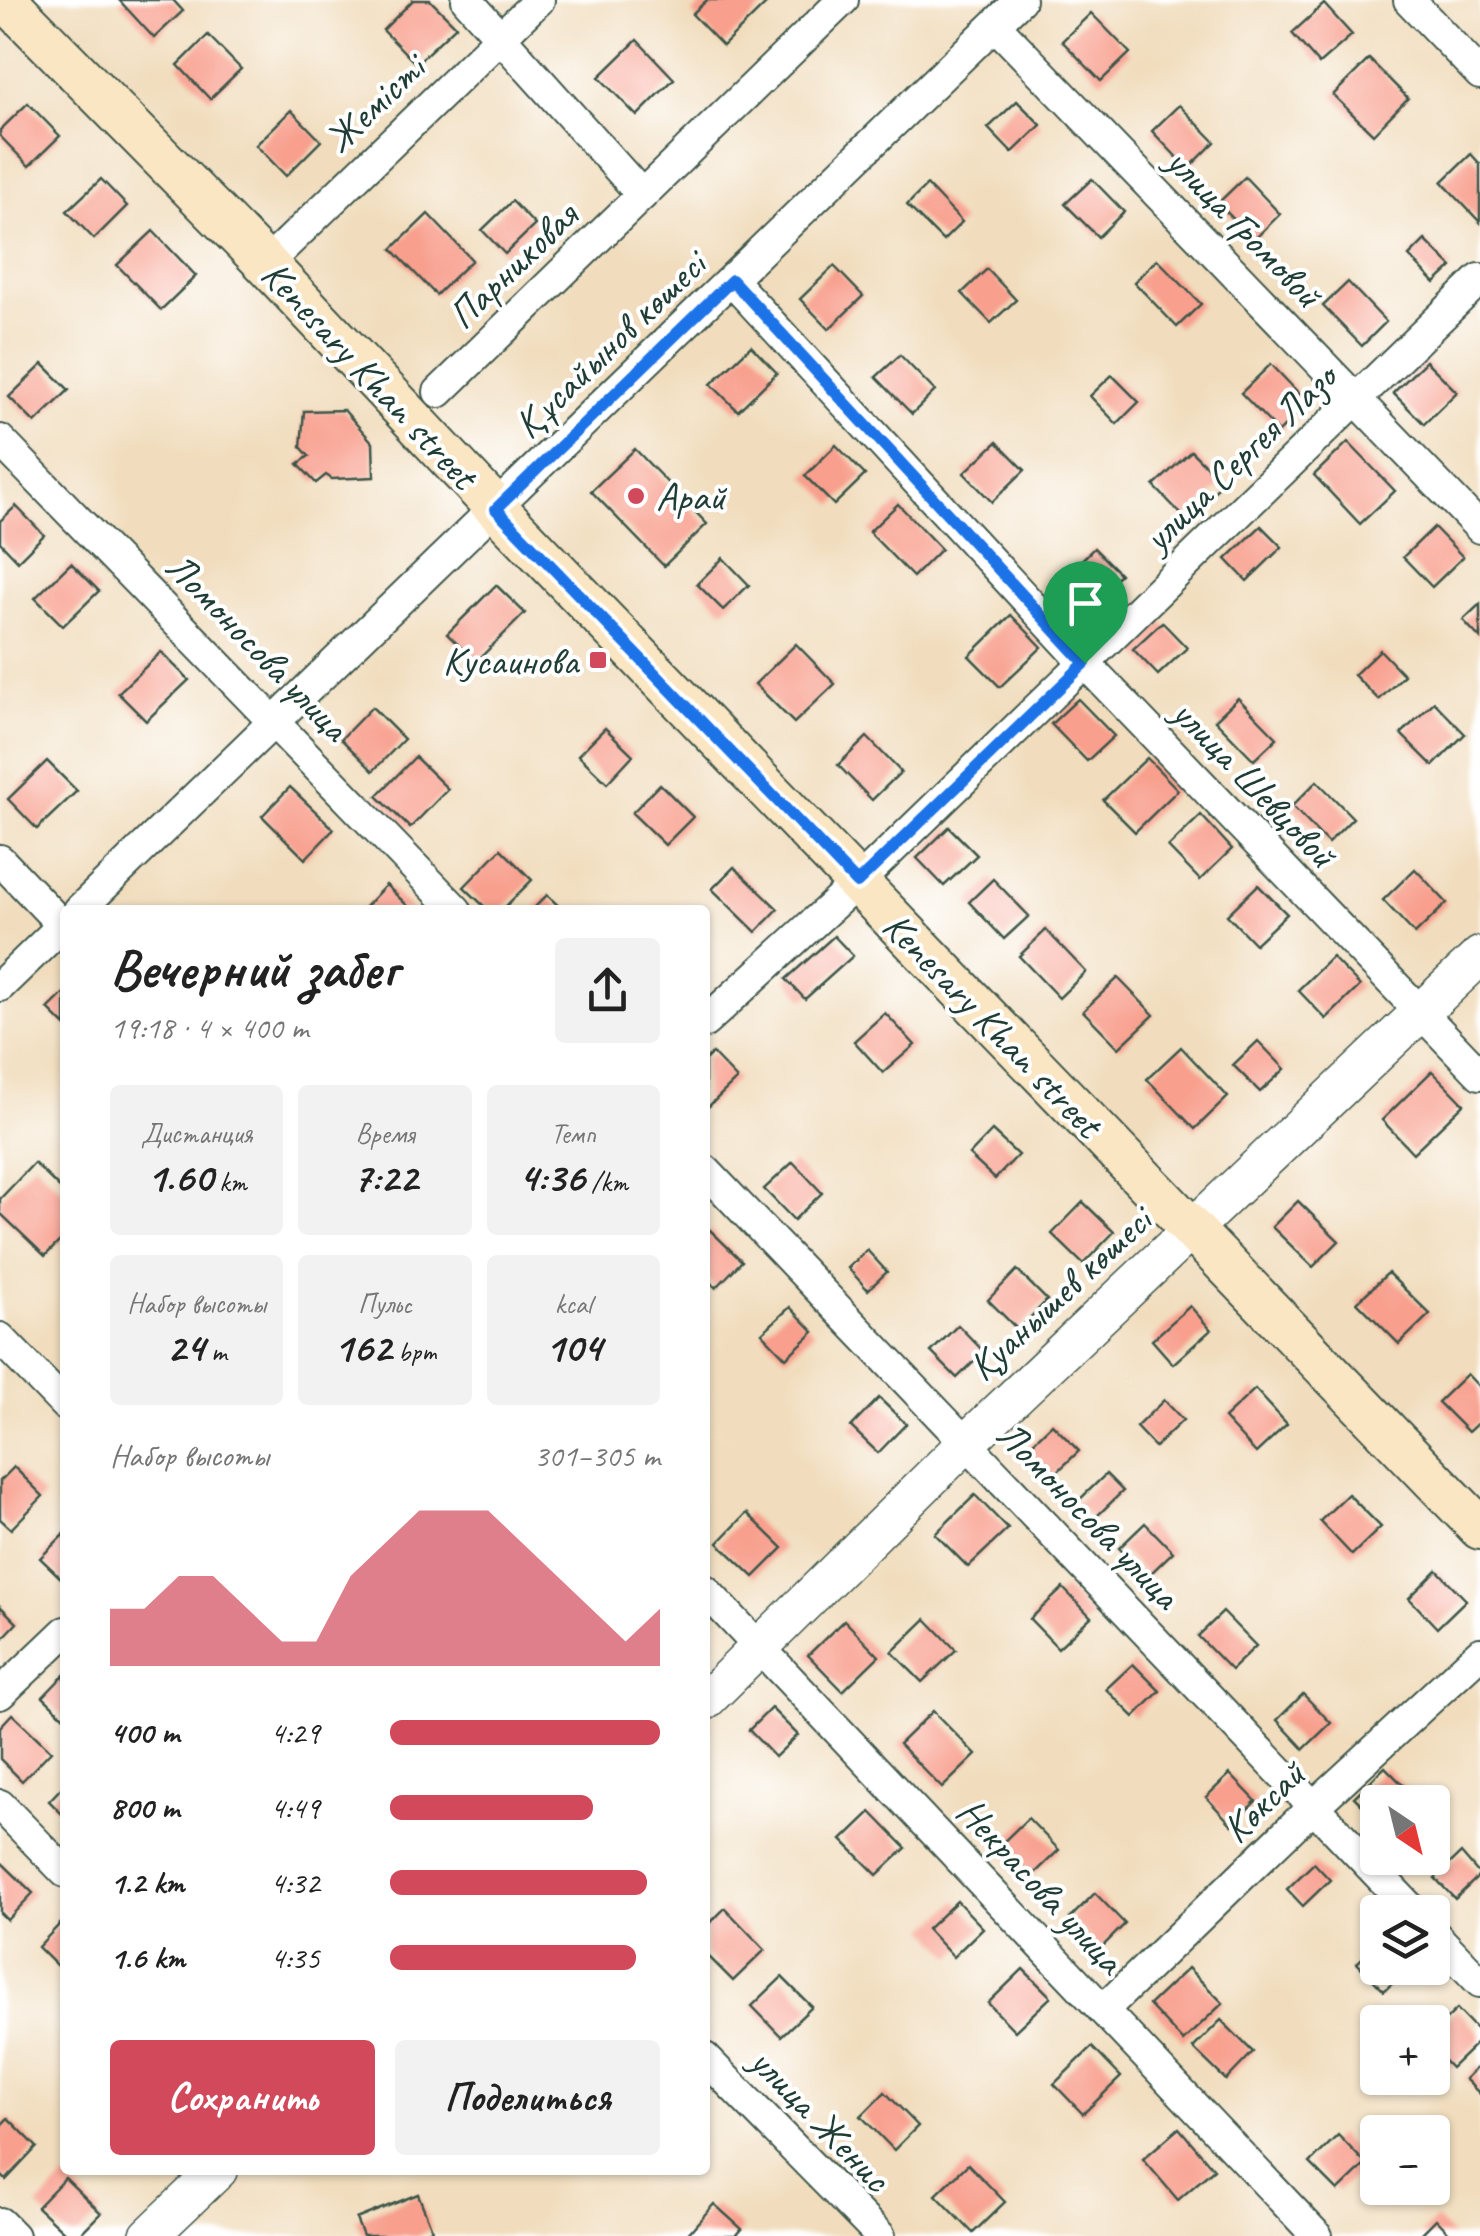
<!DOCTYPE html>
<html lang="ru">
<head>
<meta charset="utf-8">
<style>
	:root { --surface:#fff; --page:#f2f2f2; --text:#222; --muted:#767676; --accent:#d1495b }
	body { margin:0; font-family:Caveat,sans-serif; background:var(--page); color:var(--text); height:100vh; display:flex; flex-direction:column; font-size:38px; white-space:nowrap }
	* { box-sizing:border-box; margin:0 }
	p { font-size:32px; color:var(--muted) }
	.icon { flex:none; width:55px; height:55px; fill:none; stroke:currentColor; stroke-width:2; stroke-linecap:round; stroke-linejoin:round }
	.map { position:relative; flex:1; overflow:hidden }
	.sheet { position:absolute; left:60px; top:905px; width:650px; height:1270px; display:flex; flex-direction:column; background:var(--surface); border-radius:10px; box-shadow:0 2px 8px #0004 }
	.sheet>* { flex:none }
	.needle { width:65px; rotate:145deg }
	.fabs { position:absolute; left:1360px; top:1785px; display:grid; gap:20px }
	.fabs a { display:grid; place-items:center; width:90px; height:90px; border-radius:10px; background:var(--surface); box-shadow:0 2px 8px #0004; font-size:50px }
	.pin { position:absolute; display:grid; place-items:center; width:85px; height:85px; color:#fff; margin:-102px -42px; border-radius:50% 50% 50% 0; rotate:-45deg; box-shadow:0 0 10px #0007 }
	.pin .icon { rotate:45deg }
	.round { display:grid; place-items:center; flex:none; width:105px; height:105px; border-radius:10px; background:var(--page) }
	.headline { display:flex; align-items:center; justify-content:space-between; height:170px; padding:0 50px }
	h1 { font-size:55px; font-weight:800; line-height:75px }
	.metrics { display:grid; grid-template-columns:repeat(3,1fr); gap:15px; height:170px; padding:10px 50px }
	.metrics div { display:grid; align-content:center; border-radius:10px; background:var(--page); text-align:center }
	.metrics b { font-size:42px; font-weight:800 }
	.metrics small { font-size:28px; font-weight:400 }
	.metrics p { font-size:28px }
	.chart { height:280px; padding:20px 50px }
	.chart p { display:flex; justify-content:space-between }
	.chart svg { width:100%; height:180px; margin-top:10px; fill:var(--accent); opacity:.7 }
	.action { display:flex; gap:20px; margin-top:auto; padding:20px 50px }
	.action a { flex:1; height:115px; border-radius:10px; background:var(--accent); color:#fff; font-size:40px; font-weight:800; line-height:115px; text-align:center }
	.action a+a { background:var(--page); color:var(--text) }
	ul { padding:0 50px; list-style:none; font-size:32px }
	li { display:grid; grid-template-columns:160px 120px 1fr; align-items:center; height:75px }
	li i { height:25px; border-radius:12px; background:var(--accent) }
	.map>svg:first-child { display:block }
	.building { fill:#f89f8d }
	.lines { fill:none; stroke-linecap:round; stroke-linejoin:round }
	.minor-casing { stroke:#3e5549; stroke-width:34 }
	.tertiary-casing { stroke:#3e5549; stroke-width:41 }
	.secondary-casing { stroke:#3e5549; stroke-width:46 }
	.minor { stroke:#fff; stroke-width:30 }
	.tertiary { stroke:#fff; stroke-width:38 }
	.secondary { stroke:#fbe6c4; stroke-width:42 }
	.route-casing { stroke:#fff; stroke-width:20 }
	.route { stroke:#1a73e8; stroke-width:12 }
	.poi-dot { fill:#d1495b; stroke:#fff; stroke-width:4 }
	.labels { text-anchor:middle; stroke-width:8; stroke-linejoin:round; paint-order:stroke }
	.street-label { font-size:40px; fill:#1f3d34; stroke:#fff }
	.poi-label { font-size:40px; fill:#1f3d34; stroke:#fff; text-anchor:start }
</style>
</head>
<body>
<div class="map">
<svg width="1480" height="2236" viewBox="0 0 1480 2236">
	<rect width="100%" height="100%" fill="#fff"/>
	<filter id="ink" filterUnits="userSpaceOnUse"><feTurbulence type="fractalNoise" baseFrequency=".01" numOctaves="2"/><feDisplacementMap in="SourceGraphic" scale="20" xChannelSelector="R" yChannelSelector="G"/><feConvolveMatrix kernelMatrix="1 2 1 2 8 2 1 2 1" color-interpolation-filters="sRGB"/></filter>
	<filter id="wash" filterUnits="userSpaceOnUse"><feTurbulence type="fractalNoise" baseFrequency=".0048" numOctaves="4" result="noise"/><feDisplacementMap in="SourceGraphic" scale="40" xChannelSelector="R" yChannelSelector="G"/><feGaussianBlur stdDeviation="2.25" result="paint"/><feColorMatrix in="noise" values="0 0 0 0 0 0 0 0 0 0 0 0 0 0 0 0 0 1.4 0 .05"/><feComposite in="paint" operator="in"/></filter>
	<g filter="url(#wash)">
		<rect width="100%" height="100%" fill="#f1ddbd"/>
		<g id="blocks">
			<g class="building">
				<path d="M119,0H173L183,11L154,38Z"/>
				<path d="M413,0H430L456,26L416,64L383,30Z"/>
				<path d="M707,0H766L768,2L723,46L692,14Z"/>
				<path d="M1324,4L1352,35L1319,64L1292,33Z"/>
				<path d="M1091,13L1130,53L1101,81L1062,41Z"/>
				<path d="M208,35L241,69L210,99L178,65Z"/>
				<path d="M637,40L674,79L637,116L599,77Z"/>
				<path d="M1369,59L1408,98L1373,134L1333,95Z"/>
				<path d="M1017,101L1041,125L1012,153L988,128Z"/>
				<path d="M28,103L60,136L29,166L0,136V130Z"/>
				<path d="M1179,105L1215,142L1188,169L1152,131Z"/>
				<path d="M291,110L321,141L286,176L256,145Z"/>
				<path d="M1471,154L1480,164V222L1442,182Z"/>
				<path d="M1245,177L1280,214L1254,240L1218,203Z"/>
				<path d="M101,179L127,206L94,239L67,211Z"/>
				<path d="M1092,179L1124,212L1098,237L1065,204Z"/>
				<path d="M927,185L962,222L943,241L907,205Z"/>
				<path d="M512,201L535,225L505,254L482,230Z"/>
				<path d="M428,214L472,260L436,295L392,249Z"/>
				<path d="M153,231L196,276L161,310L117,265Z"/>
				<path d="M1425,240L1452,267L1435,283L1409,256Z"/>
				<path d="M1157,259L1201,304L1177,327L1134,282Z"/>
				<path d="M834,266L863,296L829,329L800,299Z"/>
				<path d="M987,269L1016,300L991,323L962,293Z"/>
				<path d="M1348,282L1386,322L1362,346L1323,306Z"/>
				<path d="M751,346L777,373L738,411L711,384Z"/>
				<path d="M900,355L935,391L912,414L876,377Z"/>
				<path d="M1426,361L1457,392L1424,424L1393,393Z"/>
				<path d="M43,364L69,390L35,423L9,397Z"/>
				<path d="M1271,364L1308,403L1279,432L1241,393Z"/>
				<path d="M1112,375L1139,402L1117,424L1090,396Z"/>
				<path d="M344,410L373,443L374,477L332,479L326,475L316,483L298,464L309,456L301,447L304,411Z"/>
				<path d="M997,442L1025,470L992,502L964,473Z"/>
				<path d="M1348,442L1395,491L1360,524L1314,475Z"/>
				<path d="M836,445L865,475L834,505L805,476Z"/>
				<path d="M635,449L707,524L664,566L591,491Z"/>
				<path d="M1191,451L1223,483L1186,519L1154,486Z"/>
				<path d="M898,504L941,549L913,577L869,532Z"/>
				<path d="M16,506L44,535L18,561L0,542V521Z"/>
				<path d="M1261,526L1282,547L1247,581L1226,559Z"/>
				<path d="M1434,527L1463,557L1432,587L1403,557Z"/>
				<path d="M1094,548L1120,574L1089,604L1064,577Z"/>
				<path d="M723,558L749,585L723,610L697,584Z"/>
				<path d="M71,563L99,591L63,626L35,598Z"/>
				<path d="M496,585L525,613L476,662L447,634Z"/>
				<path d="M1480,604V638L1463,620Z"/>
				<path d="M1011,615L1042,647L1000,687L969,656Z"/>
				<path d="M1162,622L1187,648L1158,675L1133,649Z"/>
				<path d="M796,644L835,684L794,723L755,684Z"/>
				<path d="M1380,650L1404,675L1379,700L1354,675Z"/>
				<path d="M161,652L189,680L146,721L118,693Z"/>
				<path d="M1238,698L1277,738L1254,760L1215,720Z"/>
				<path d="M1078,699L1114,736L1087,761L1051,724Z"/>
				<path d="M1434,702L1465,734L1433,766L1401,734Z"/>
				<path d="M372,707L404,739L373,771L341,739Z"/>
				<path d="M605,728L633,755L607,783L578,755Z"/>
				<path d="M867,737L901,772L872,800L838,765Z"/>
				<path d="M415,757L448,789L410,828L377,796Z"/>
				<path d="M1147,758L1178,790L1135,832L1103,800Z"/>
				<path d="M47,761L77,791L37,829L8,799Z"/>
				<path d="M1317,781L1353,818L1328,843L1292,806Z"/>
				<path d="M660,784L693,817L665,845L632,813Z"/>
				<path d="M290,787L334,829L305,859L262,816Z"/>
				<path d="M1201,815L1232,849L1200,880L1168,847Z"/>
				<path d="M949,827L977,855L944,886L917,858Z"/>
				<path d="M501,849L532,880L502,910H488L464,887Z"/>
				<path d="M734,867L778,909L756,932L712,889Z"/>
				<path d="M1415,869L1447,903L1415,934L1383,900Z"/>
				<path d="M993,879L1029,916L1004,939L969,902Z"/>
				<path d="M386,885L412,910H362Z"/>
				<path d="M1258,885L1287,914L1255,944L1227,915Z"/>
				<path d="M547,895L563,910H532Z"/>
				<path d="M1046,930L1086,972L1059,998L1019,956Z"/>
				<path d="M834,936L853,956L805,999L786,979Z"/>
				<path d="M1332,957L1360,986L1326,1019L1298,990Z"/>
				<path d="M1118,978L1154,1015L1119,1048L1083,1011Z"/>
				<path d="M65,992V1026L48,1009Z"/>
				<path d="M885,1013L915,1045L883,1073L854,1041Z"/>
				<path d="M1258,1041L1285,1069L1260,1092L1233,1065Z"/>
				<path d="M1181,1047L1228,1097L1195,1129L1147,1079Z"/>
				<path d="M712,1053L737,1079L705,1110V1060Z"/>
				<path d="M1432,1071L1464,1104L1413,1153L1382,1120Z"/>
				<path d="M992,1131L1018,1155L995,1179L969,1155Z"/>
				<path d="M793,1162L822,1193L794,1220L764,1189Z"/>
				<path d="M34,1163L65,1193V1236L45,1256L0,1213V1199Z"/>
				<path d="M1298,1201L1339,1241L1313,1267L1272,1227Z"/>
				<path d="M1083,1202L1114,1232L1083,1264L1052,1234Z"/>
				<path d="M710,1230L742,1261L716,1288L705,1277V1235Z"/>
				<path d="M867,1250L887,1272L868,1290L848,1268Z"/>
				<path d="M1017,1270L1047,1300L1018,1330L988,1300Z"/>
				<path d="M1388,1273L1430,1314L1399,1344L1357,1302Z"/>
				<path d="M1190,1306L1211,1330L1173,1364L1152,1340Z"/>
				<path d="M790,1307L814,1332L786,1358L762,1333Z"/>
				<path d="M958,1325L984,1352L957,1378L931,1352Z"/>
				<path d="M1467,1374L1480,1388V1421L1468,1432L1438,1402Z"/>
				<path d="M1255,1389L1287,1424L1256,1453L1224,1418Z"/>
				<path d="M879,1398L906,1424L878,1453L851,1427Z"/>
				<path d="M1164,1400L1183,1420L1155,1447L1136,1427Z"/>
				<path d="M1052,1424L1079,1451L1052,1477L1025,1450Z"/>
				<path d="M14,1467L43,1496L11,1529L0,1519V1481Z"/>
				<path d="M1106,1474L1123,1491L1093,1520L1076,1503Z"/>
				<path d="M1348,1494L1381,1527L1352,1555L1320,1521Z"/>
				<path d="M975,1495L1008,1529L968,1567L935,1534Z"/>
				<path d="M747,1513L783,1548L754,1577L718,1543Z"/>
				<path d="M1145,1523L1173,1552L1147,1577L1119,1548Z"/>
				<path d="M65,1533V1582L40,1558Z"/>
				<path d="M1437,1570L1466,1600L1437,1628L1409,1598Z"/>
				<path d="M1063,1588L1091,1617L1058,1648L1030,1619Z"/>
				<path d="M0,1606L17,1623L0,1641Z"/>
				<path d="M1223,1612L1256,1646L1231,1670L1198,1636Z"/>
				<path d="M926,1619L956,1650L922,1682L892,1652Z"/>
				<path d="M844,1620L879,1656L843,1691L808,1655Z"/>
				<path d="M1133,1664L1160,1691L1134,1717L1106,1689Z"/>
				<path d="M65,1674V1718L43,1697Z"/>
				<path d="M1303,1694L1331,1723L1304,1749L1277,1720Z"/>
				<path d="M771,1708L798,1735L775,1757L749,1730Z"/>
				<path d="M933,1711L976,1755L942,1788L899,1744Z"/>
				<path d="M12,1714L51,1751L22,1781L0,1759V1727Z"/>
				<path d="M1385,1767L1411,1793L1401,1802H1378V1821L1354,1797Z"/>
				<path d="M1230,1774L1256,1801L1232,1825L1206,1797Z"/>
				<path d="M65,1784V1817L49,1801Z"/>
				<path d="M871,1812L906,1848L877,1875L842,1840Z"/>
				<path d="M1028,1818L1059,1850L1029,1879L998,1847Z"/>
				<path d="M1461,1853L1480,1875L1455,1899L1435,1878Z"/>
				<path d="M0,1861L33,1893L7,1920L0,1913Z"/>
				<path d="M1314,1863L1330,1880L1303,1906L1287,1889Z"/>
				<path d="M1095,1893L1125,1924L1100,1949L1070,1918Z"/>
				<path d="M957,1901L983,1928L953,1957L927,1929Z"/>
				<path d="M725,1908L765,1950L733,1981L705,1953V1928Z"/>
				<path d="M60,1924L65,1928V1974L38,1947Z"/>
				<path d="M1378,1943V1968H1409L1384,1991L1357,1963Z"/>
				<path d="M1188,1968L1223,2003L1183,2041L1149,2005Z"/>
				<path d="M1023,1969L1051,1997L1015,2031L988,2003Z"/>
				<path d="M782,1977L812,2007L781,2036L752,2006Z"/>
				<path d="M1457,2009L1480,2033V2040L1451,2068L1432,2048V2033Z"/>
				<path d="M1221,2020L1253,2052L1226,2080L1193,2048Z"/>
				<path d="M1092,2047L1121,2077L1083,2114L1054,2084Z"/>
				<path d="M1480,2064V2094L1465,2079Z"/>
				<path d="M885,2092L918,2126L894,2150L861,2116Z"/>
				<path d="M8,2118L37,2147L6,2180L0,2174V2126Z"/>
				<path d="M1179,2128L1214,2169L1178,2200L1143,2159Z"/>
				<path d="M1338,2135L1366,2164L1338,2191L1310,2163Z"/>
				<path d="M968,2164L1005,2202L973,2233L936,2195Z"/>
				<path d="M65,2178L101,2213L78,2236H68L37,2207Z"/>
				<path d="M418,2194L432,2229L416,2236H363L356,2219Z"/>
				<path d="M714,2204L742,2229L736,2236H686Z"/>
				<path d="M1436,2219L1452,2236H1419Z"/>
			</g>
		</g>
	</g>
	<g filter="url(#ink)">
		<use href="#blocks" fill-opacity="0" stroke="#3e5549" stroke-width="2.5"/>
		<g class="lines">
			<defs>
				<g id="minor">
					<path d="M467,0L642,195"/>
					<path d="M1409,0L1480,74"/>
					<path d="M995,25L1480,528"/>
					<path d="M266,264L539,0"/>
					<path d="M732,281L1085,663L1480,1074"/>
					<path d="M439,392L843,0"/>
					<path d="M0,440L456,910"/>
					<path d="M0,860L65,928"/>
					<path d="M79,910L1020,0"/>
					<path d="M0,986L65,923"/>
					<path d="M705,1022L857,883L1480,279"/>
					<path d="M705,1170L1414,1912"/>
					<path d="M0,1338L65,1405"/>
					<path d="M705,1590L1317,2236"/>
					<path d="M0,1694L65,1632"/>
					<path d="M0,1805L65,1872"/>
					<path d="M1432,1932L1480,1982"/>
					<path d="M1103,2010L1313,1807L1480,1653"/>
					<path d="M705,2058L880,2236"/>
					<path d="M0,2223L13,2236"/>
				</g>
				<g id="tertiary">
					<path d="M705,1701L966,1443L1480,956"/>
					<path d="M149,2236L218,2170"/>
				</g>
				<path id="secondary" d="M6,0L266,264L497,509L1480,1528"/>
			</defs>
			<use href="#minor" class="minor-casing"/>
			<use href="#tertiary" class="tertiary-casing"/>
			<use href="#secondary" class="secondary-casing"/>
			<use href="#minor" class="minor"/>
			<use href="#tertiary" class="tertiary"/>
			<use href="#secondary" class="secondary"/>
		</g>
	</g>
	<g class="lines" filter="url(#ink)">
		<defs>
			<path id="route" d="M732,280L1085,663L857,883L496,509Z"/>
		</defs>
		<use href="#route" class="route-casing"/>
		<use href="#route" class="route"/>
	</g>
	<g class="poi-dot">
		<circle cx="636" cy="496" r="10"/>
		<rect x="588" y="650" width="20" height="20" rx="5"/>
	</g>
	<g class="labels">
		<g class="street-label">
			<text transform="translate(374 103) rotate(-44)" y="14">Жемісті</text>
			<text transform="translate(1245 227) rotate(46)" y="14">улица Громовой</text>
			<text transform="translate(512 265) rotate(-44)" y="14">Парниковая</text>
			<text transform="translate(609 344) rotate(-44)" y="14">Құсайынов көшесі</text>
			<text transform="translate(370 374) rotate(47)" y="14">Kenesary Khan street</text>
			<text transform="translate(1239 457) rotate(-44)" y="14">улица Сергея Лазо</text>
			<text transform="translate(258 646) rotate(46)" y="14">Ломоносова улица</text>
			<text transform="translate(1255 783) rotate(46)" y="14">улица Шевцовой</text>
			<text transform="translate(993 1024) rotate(46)" y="14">Kenesary Khan street</text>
			<text transform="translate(1059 1293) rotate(-43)" y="14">Қуанышев көшесі</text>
			<text transform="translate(1089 1514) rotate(46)" y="14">Ломоносова улица</text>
			<text transform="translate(1263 1801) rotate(-44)" y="14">Көксай</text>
			<text transform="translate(1041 1885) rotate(47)" y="14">Некрасова улица</text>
			<text transform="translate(821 2119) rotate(46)" y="14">улица Женис</text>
		</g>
		<g class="poi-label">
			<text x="656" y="510">Арай</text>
			<text x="578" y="674" text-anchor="end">Кусаинова</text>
		</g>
	</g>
</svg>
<div class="fabs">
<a><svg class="needle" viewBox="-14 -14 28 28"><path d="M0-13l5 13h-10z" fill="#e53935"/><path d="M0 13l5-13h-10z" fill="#767676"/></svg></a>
<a><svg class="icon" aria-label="layers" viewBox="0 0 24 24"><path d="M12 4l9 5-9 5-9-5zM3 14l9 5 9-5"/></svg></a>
<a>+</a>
<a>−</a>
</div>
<div class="pin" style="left:1085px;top:663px;background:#1e9e55"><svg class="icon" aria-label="arrive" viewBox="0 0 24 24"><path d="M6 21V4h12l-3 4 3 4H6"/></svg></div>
<section class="sheet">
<div class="headline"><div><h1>Вечерний забег</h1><p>19:18 · 4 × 400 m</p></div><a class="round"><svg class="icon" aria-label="share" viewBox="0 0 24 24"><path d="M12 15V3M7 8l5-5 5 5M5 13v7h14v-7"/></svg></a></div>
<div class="metrics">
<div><p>Дистанция</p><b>1.60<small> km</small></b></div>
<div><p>Время</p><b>7:22</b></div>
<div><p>Темп</p><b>4:36<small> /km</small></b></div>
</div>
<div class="metrics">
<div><p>Набор высоты</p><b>24<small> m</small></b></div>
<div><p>Пульс</p><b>162<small> bpm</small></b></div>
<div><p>kcal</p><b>104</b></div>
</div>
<div class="chart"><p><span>Набор высоты</span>301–305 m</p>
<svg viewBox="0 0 160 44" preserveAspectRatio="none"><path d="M0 44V30L10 30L20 22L30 22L40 30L50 38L60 38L70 22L80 14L90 6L100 6L110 6L120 14L130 22L140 30L150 38L160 30V44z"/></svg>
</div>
<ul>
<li><b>400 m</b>4:29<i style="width:100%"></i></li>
<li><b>800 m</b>4:49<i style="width:75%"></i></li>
<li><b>1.2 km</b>4:32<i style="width:95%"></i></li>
<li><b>1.6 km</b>4:35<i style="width:91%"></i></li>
</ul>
<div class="action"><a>Сохранить</a><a>Поделиться</a></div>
</section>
</div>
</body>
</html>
